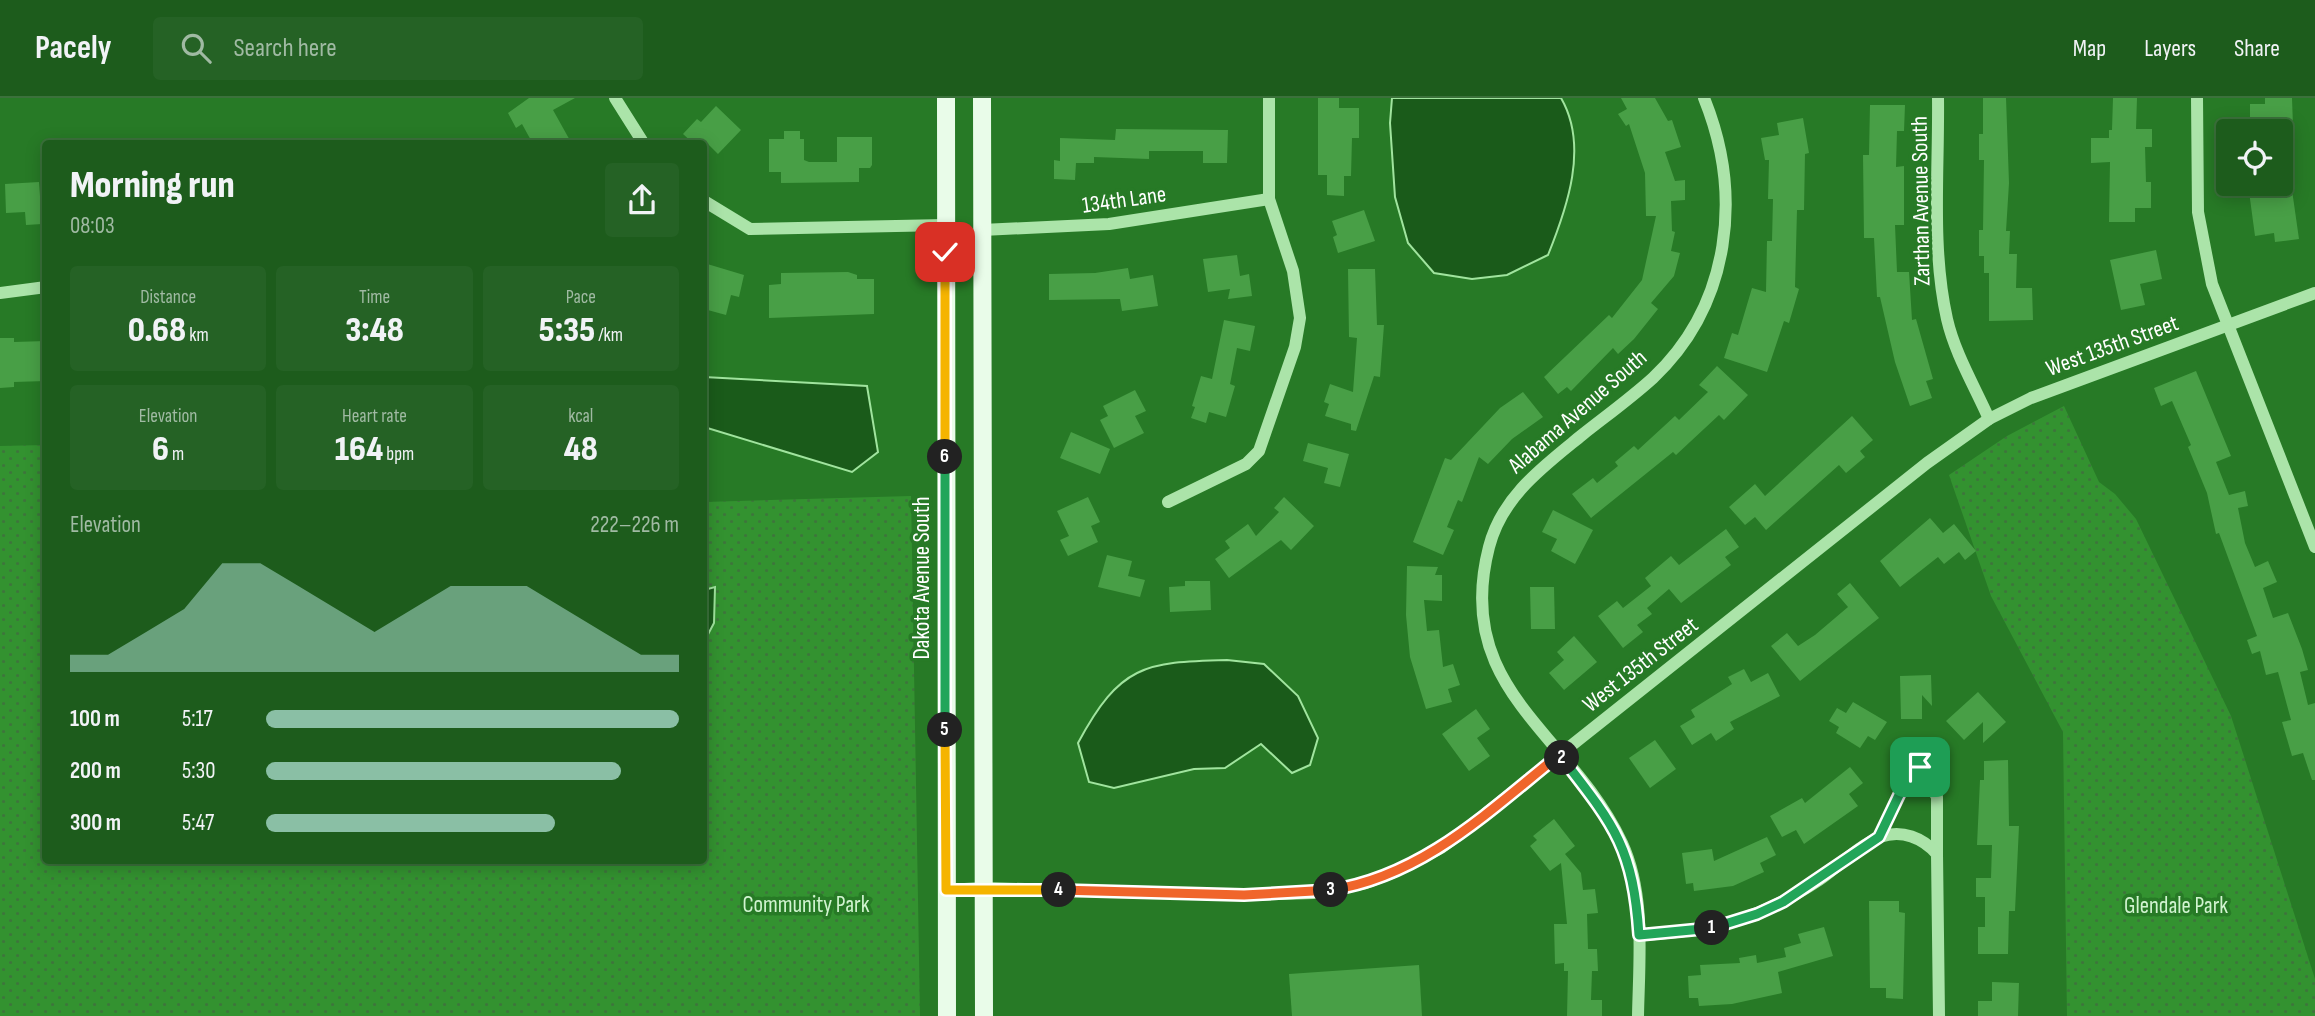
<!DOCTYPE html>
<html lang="en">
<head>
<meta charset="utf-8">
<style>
	:root { --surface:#1d5c1c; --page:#256225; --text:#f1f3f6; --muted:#a0baa3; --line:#3b713b; --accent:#8abfa5 }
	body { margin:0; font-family:"Sofia Sans Condensed",sans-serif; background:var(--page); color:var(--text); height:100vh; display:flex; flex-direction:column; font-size:26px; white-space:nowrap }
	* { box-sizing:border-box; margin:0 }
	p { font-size:23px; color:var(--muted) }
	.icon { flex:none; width:38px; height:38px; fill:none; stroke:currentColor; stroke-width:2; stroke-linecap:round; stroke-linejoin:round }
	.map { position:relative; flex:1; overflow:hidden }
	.drawer { position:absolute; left:42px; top:42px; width:665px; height:724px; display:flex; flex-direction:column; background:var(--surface); border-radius:7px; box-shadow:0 4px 18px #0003,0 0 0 2px var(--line) }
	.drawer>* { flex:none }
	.buttons { position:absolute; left:2216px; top:21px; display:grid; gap:14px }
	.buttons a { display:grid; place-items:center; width:77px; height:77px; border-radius:7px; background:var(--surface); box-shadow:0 4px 18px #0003,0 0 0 2px var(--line); font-size:35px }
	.pin { position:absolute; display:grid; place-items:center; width:60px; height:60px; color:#fff; margin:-30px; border-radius:14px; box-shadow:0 4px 10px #0006 }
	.km { position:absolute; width:35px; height:35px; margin:-18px; border-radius:50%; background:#222; color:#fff; font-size:19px; line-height:35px; text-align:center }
	.round { display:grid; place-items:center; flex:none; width:74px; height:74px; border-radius:7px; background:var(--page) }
	.overview { display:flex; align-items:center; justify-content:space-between; height:119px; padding:0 28px }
	h1 { font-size:38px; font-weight:800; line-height:52px }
	.stats { display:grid; grid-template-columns:repeat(3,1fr); gap:10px; height:119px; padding:7px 28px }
	.stats div { display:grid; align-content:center; border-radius:7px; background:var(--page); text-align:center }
	.stats b { font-size:35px; font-weight:800 }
	.stats small { font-size:19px; font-weight:400 }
	.stats p { font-size:19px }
	.chart { height:196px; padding:14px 28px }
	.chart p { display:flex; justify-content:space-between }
	.chart svg { width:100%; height:126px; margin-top:7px; fill:var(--accent); opacity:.7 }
	ul { padding:0 28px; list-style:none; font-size:23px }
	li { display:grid; grid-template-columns:112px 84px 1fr; align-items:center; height:52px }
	li i { height:18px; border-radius:9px; background:var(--accent) }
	header { display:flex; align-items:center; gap:42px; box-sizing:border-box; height:98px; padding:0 35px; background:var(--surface); border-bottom:2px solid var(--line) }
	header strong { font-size:33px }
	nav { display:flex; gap:38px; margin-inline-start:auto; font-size:24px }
	.search { width:490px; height:63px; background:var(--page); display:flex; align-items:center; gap:18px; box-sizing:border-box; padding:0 24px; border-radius:7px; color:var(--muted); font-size:26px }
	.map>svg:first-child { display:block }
	.park { fill:url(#park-dots) }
	.water { fill:#1a5b1a; stroke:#a0e49e; stroke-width:2 }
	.building { fill:#489f46 }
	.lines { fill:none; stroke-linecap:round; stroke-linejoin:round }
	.minor { stroke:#abe4a9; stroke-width:12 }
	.major { stroke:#e9fce9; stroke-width:18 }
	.split-1-casing { stroke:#fff; stroke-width:14 }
	.split-2-casing { stroke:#fff; stroke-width:14 }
	.split-3-casing { stroke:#fff; stroke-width:14 }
	.split-4-casing { stroke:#fff; stroke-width:14 }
	.split-5-casing { stroke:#fff; stroke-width:14 }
	.split-6-casing { stroke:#fff; stroke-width:14 }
	.split-7-casing { stroke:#fff; stroke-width:14 }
	.split-1 { stroke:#22a559; stroke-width:9 }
	.split-2 { stroke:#22a559; stroke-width:9 }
	.split-3 { stroke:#f0652b; stroke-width:9 }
	.split-4 { stroke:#f0652b; stroke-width:9 }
	.split-5 { stroke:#f5b400; stroke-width:9 }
	.split-6 { stroke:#22a559; stroke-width:9 }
	.split-7 { stroke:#f5b400; stroke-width:9 }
	.labels { text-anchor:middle; stroke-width:7; stroke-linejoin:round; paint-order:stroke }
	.street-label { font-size:23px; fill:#fff; stroke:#277a26 }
	.park-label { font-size:23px; fill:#d2f4d1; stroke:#277a26 }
</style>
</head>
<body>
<header>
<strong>Pacely</strong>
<div class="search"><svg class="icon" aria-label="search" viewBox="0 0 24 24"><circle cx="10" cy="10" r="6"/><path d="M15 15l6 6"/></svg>Search here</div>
<nav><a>Map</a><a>Layers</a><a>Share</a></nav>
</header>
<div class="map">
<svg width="2315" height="918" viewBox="0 0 2315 918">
	<defs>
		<pattern id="park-dots" width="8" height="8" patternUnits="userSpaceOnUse" patternTransform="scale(1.75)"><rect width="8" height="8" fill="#339230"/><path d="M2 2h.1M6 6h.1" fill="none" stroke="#3d763b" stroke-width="1.8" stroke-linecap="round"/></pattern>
	</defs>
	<rect width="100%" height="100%" fill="#277a26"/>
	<g class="park">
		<path d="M2064,308L2099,384L2115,396L2136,421L2231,618L2315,881V918H2067L2063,634L1991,498L1949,377L2007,338Z"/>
		<path d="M45,347L46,763H704V404L911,398L920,918H0V348Z"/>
	</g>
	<g class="water">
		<path d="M1392,0H1561C1589,48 1567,110 1548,157L1507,177L1472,181L1434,175L1408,145L1395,99L1390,25Z"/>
		<path d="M704,279L867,288L878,354L852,374L704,329Z"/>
		<path d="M715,489L714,525L704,544V492Z"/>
		<path d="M1227,562L1264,566L1298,598L1318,640L1310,667L1292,675L1261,646L1225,670L1194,671L1114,690L1089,684L1078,645C1120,567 1144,564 1227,562Z"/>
	</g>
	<g class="building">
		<path d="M529,0H575L553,12L572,46H533L522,26L516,30L508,15Z"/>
		<path d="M1318,0H1339V10H1359V40H1352L1351,78H1344V98L1327,97V77H1318Z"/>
		<path d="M1621,0H1655L1668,23L1672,22L1681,49L1665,54L1675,83L1685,82V102L1671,103L1672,133L1675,134L1671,153L1680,155L1674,178L1651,205L1658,211L1634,241L1618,256L1613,250L1571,293L1567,289L1558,296L1544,279L1609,217L1612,220L1642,182L1656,118H1646L1645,75L1629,26L1626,28L1618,16L1627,11Z"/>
		<path d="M1983,0H2006L2009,85L2006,133H2010L2009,156H2017L2016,190H2032L2033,222L1989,223V175H1984V158H1979V132H1983L1984,62H1979V36H1983Z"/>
		<path d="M2113,0H2137L2136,31H2152V49H2145L2146,84H2151V110H2135V124H2109L2110,64L2091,65V40H2109V32H2112Z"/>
		<path d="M2265,0H2292L2293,28H2269V33H2250V6H2265Z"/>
		<path d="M1870,7H1905L1904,33H1897L1896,69L1904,68V127H1895L1897,174H1909L1912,222L1916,221L1933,281L1926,283L1932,300L1910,308L1895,264L1880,199H1877L1874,140H1864L1863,57H1869Z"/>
		<path d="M716,8L741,32L718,56L708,46H694L683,36L697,21L701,24Z"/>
		<path d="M1803,20L1809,55L1805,56L1804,112H1797L1795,189L1799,191L1789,225L1784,223L1767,274L1724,260L1732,235L1738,237L1752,190L1766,194L1767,143H1772L1773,101H1768L1769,62H1765L1761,40L1779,37L1777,25Z"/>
		<path d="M1116,31L1228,32L1227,65H1203V53H1149V61L1094,59V65H1076L1075,82L1054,81V62L1060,63V40L1115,42Z"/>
		<path d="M784,33H800V41H804V62L809,64H837V39H872V67L870,70H859V84L781,85V74H769V41H784Z"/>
		<path d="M2280,58H2294V92H2292L2299,141L2275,144L2274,135L2255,138L2248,86H2280Z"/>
		<path d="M39,84L42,126L26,127L25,114L6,115L5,86Z"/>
		<path d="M1364,112L1375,143L1338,155L1333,139L1337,137L1332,123Z"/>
		<path d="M2156,152L2162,181L2140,186L2145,207L2121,212L2110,162Z"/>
		<path d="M1237,157L1240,178L1249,176L1252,198L1228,201L1230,191L1208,194L1203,161Z"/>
		<path d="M704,165L744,177L739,199L731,197L726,217L704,211Z"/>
		<path d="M1128,170L1130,181L1153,177L1158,208L1122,213L1120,201L1049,202V176L1095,175Z"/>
		<path d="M1348,171H1375L1377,227H1384L1380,279L1374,278L1356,333L1351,332V326L1325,318L1329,306L1324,304L1330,286L1353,294L1357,240L1349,239Z"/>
		<path d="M848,174L857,177V181H874V216L769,220V187L781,186V175Z"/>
		<path d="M1224,222L1255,228L1250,253L1237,250L1230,286L1235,288L1226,319L1209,314L1206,325L1191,320L1195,309L1192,308L1201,278L1212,281Z"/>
		<path d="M0,240H14V244L46,243V283L14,284V289L0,290Z"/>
		<path d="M1717,268L1748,297L1724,322L1719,317L1676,357L1673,354L1591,420L1572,396L1593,380L1597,385L1618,368L1615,364L1634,348L1638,352L1675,318L1679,322L1708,294L1699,287Z"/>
		<path d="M2196,273L2231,358L2216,364L2229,397L2245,393L2248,408L2238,410L2245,445L2255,469L2268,463L2277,484L2263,490L2273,520L2288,515L2302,551L2308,572L2300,574L2308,607L2315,605V682H2312L2303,655L2292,658L2282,624L2291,622L2278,574L2266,577L2260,553L2252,556L2247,542L2257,538L2219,435L2216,436L2207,395L2188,349L2191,347L2172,303L2161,308L2154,290Z"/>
		<path d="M1135,292L1146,313L1135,318L1144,335L1114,350L1100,322L1108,318L1103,308Z"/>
		<path d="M1523,294L1543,319L1512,341L1488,366L1479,359L1462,404L1458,402L1447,429L1454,432L1443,457L1413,444L1445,360L1451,362L1500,310Z"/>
		<path d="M1852,318L1873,342L1860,353L1865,359L1846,375L1839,367L1766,432L1755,419L1745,427L1729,409L1755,386L1765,398Z"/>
		<path d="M1071,334L1110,351L1100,376L1060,360Z"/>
		<path d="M1308,345L1349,356L1340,389L1324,385L1328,370L1303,363Z"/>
		<path d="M1088,399L1100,424L1091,428L1098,444L1068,458L1060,442L1069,438L1057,413Z"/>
		<path d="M1284,399L1314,428L1291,452L1281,442L1229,480L1215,461L1230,450L1225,443L1248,426L1256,438L1279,414L1274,410Z"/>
		<path d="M1553,412L1593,432L1575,466L1551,453L1557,441L1542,434Z"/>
		<path d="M1930,420L1943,435L1954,426L1976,453L1965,462L1959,454L1944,466L1938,459L1900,489L1880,463Z"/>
		<path d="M1726,431L1739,449L1725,459L1731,467L1681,505L1669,491L1647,510L1652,516L1637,527L1643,534L1623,550L1598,518L1617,503L1623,510L1651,488L1645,480L1671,458L1679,467Z"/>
		<path d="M1107,457L1132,463L1128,478L1145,482L1140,499L1098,489Z"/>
		<path d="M1407,468L1438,469L1435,477H1442V503L1424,502L1427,533L1439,532L1443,569L1453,566L1460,587L1448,591L1452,604L1426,611L1410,559L1406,517Z"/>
		<path d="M1185,483H1210L1211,512L1170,514L1169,489L1185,488Z"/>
		<path d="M1850,485L1879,520L1800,583L1771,548L1787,535L1798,548L1815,537L1848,509L1837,496Z"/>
		<path d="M1530,489H1554L1555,531H1531Z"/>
		<path d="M1574,538L1597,564L1564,592L1549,575L1564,562L1557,554Z"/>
		<path d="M1744,571L1751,584L1768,575L1780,598L1730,624L1734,631L1716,643L1711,635L1692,647L1680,628L1695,619L1691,612L1732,586L1728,579Z"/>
		<path d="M1931,577L1932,608L1922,597V621H1901L1900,578Z"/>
		<path d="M1978,594L2006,624L1983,645V624L1964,642L1946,623Z"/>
		<path d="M1853,604L1887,624L1875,642L1868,638L1860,650L1836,635L1839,629L1829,623L1837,610L1846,615Z"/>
		<path d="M1476,611L1490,631L1477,640L1490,658L1469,673L1442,636Z"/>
		<path d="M1655,642L1676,671L1650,690L1629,660Z"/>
		<path d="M2008,662L2009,728H2019L2015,813H2009L2008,856H1978V829H1985V799H1976V780H1991L1992,747H1977L1980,682H1984V663Z"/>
		<path d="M1850,669L1863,685L1849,696L1858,708L1804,746L1796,732L1782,739L1770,718L1802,700L1805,705Z"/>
		<path d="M1554,721L1575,748L1565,756L1581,775L1583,792L1595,791L1598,815L1587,816L1588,851H1597L1598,873H1592L1591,902H1602V918H1567L1568,873H1564V865L1555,866L1554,826H1567L1561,765L1550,773L1530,748L1537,742L1533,738Z"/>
		<path d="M1767,739L1776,757L1760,765L1764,774L1733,788L1694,793L1693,785L1686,786L1682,755L1712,751L1714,763Z"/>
		<path d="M1869,803H1899V814L1905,815L1903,901L1886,900V890H1870Z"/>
		<path d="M1824,829L1833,858L1778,874L1782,895L1732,906L1699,908L1698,900H1689L1688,878L1701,877L1700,867L1740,865L1739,860L1756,857L1757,865L1786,859L1784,850L1801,845L1798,836Z"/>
		<path d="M1419,867L1422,918H1292L1289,876Z"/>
		<path d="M1992,884L2019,885L2018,918H1978V903H1992Z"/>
	</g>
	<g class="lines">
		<g class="minor">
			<path d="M615,0L644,46"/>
			<path d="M1938,0C1939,72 1931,150 1947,221C1955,256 1975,289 1989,321"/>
			<path d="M2197,0L2198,114L2212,186L2315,449"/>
			<path d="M704,103L750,131L945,127"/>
			<path d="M982,132L1109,126L1269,101"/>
			<path d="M0,195L46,189"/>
			<path d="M1168,404L1246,366L1259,353L1295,249L1300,220L1293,173L1269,101V0"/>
			<path d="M1879,739L1900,695L1920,669L1937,699V756"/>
			<path d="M945,792L984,790L1244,797L1313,795L1366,785L1392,775L1441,750L1465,732L1927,365L1989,321L2031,300L2315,195"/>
			<path d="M1639,837C1712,833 1757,823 1819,782C1838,769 1859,747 1880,739C1902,731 1923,740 1937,756L1939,918"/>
			<path d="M1638,918C1639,862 1646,797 1622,745C1570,634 1452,592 1489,449C1502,398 1544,368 1582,337C1606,318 1631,300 1653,280C1731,206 1743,96 1704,0"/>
		</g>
		<g class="major">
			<path d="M946,0L947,918"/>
			<path d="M982,0L984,918"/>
		</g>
	</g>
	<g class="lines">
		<defs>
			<path id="split-1" d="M1712,830L1757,816L1783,804L1879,739L1900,695L1920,669"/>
			<path id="split-2" d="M1562,660C1614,727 1633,749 1639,837L1712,830"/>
			<path id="split-3" d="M1331,792C1423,778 1489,713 1559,657L1562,660"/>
			<path id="split-4" d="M1059,792L1244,797L1331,792"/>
			<path id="split-5" d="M945,632L946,792H1059"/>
			<path id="split-6" d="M945,359V632"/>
			<path id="split-7" d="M945,154V359"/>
		</defs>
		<use href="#split-1" class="split-1-casing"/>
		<use href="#split-2" class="split-2-casing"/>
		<use href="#split-3" class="split-3-casing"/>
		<use href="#split-4" class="split-4-casing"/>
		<use href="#split-5" class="split-5-casing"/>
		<use href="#split-6" class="split-6-casing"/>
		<use href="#split-7" class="split-7-casing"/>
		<use href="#split-1" class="split-1"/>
		<use href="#split-2" class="split-2"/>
		<use href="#split-3" class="split-3"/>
		<use href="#split-4" class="split-4"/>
		<use href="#split-5" class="split-5"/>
		<use href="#split-6" class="split-6"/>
		<use href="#split-7" class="split-7"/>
	</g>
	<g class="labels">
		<g class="street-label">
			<text transform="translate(1124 101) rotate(-8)" y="8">134th Lane</text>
			<text transform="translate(1920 103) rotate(-91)" y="8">Zarthan Avenue South</text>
			<text transform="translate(2112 247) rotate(-20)" y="8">West 135th Street</text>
			<text transform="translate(1577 313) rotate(-41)" y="8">Alabama Avenue South</text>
			<text transform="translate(921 480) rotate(-90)" y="8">Dakota Avenue South</text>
			<text transform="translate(1640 566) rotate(-38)" y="8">West 135th Street</text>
		</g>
		<g class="park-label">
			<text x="806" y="814">Community Park</text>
			<text x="2176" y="815">Glendale Park</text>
		</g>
	</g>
</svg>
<div class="buttons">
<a><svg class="icon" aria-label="locate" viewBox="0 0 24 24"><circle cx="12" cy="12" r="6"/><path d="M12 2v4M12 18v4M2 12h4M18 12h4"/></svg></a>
</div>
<div class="pin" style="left:1920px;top:669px;background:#1e9e55"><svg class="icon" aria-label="arrive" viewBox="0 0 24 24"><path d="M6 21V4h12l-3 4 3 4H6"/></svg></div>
<div class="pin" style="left:945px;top:154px;background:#d93025"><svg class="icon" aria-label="check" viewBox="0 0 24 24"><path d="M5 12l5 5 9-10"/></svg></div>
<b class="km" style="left:1712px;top:830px">1</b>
<b class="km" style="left:1562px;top:660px">2</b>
<b class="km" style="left:1331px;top:792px">3</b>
<b class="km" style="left:1059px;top:792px">4</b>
<b class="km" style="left:945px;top:632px">5</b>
<b class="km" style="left:945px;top:359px">6</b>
<section class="drawer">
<div class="overview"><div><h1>Morning run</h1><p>08:03</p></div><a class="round"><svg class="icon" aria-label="share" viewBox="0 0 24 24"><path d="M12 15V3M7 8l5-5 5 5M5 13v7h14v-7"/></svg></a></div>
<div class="stats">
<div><p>Distance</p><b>0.68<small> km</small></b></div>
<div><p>Time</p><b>3:48</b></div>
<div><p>Pace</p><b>5:35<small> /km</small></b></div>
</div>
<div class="stats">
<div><p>Elevation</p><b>6<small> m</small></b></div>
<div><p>Heart rate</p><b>164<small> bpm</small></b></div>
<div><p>kcal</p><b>48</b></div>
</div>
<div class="chart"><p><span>Elevation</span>222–226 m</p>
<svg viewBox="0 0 160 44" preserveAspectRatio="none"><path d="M0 44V38L10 38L20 30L30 22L40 6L50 6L60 14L70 22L80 30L90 22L100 14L110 14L120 14L130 22L140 30L150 38L160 38V44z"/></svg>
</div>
<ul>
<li><b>100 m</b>5:17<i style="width:100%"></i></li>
<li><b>200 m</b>5:30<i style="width:86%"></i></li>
<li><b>300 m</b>5:47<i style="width:70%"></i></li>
</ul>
</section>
</div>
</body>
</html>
